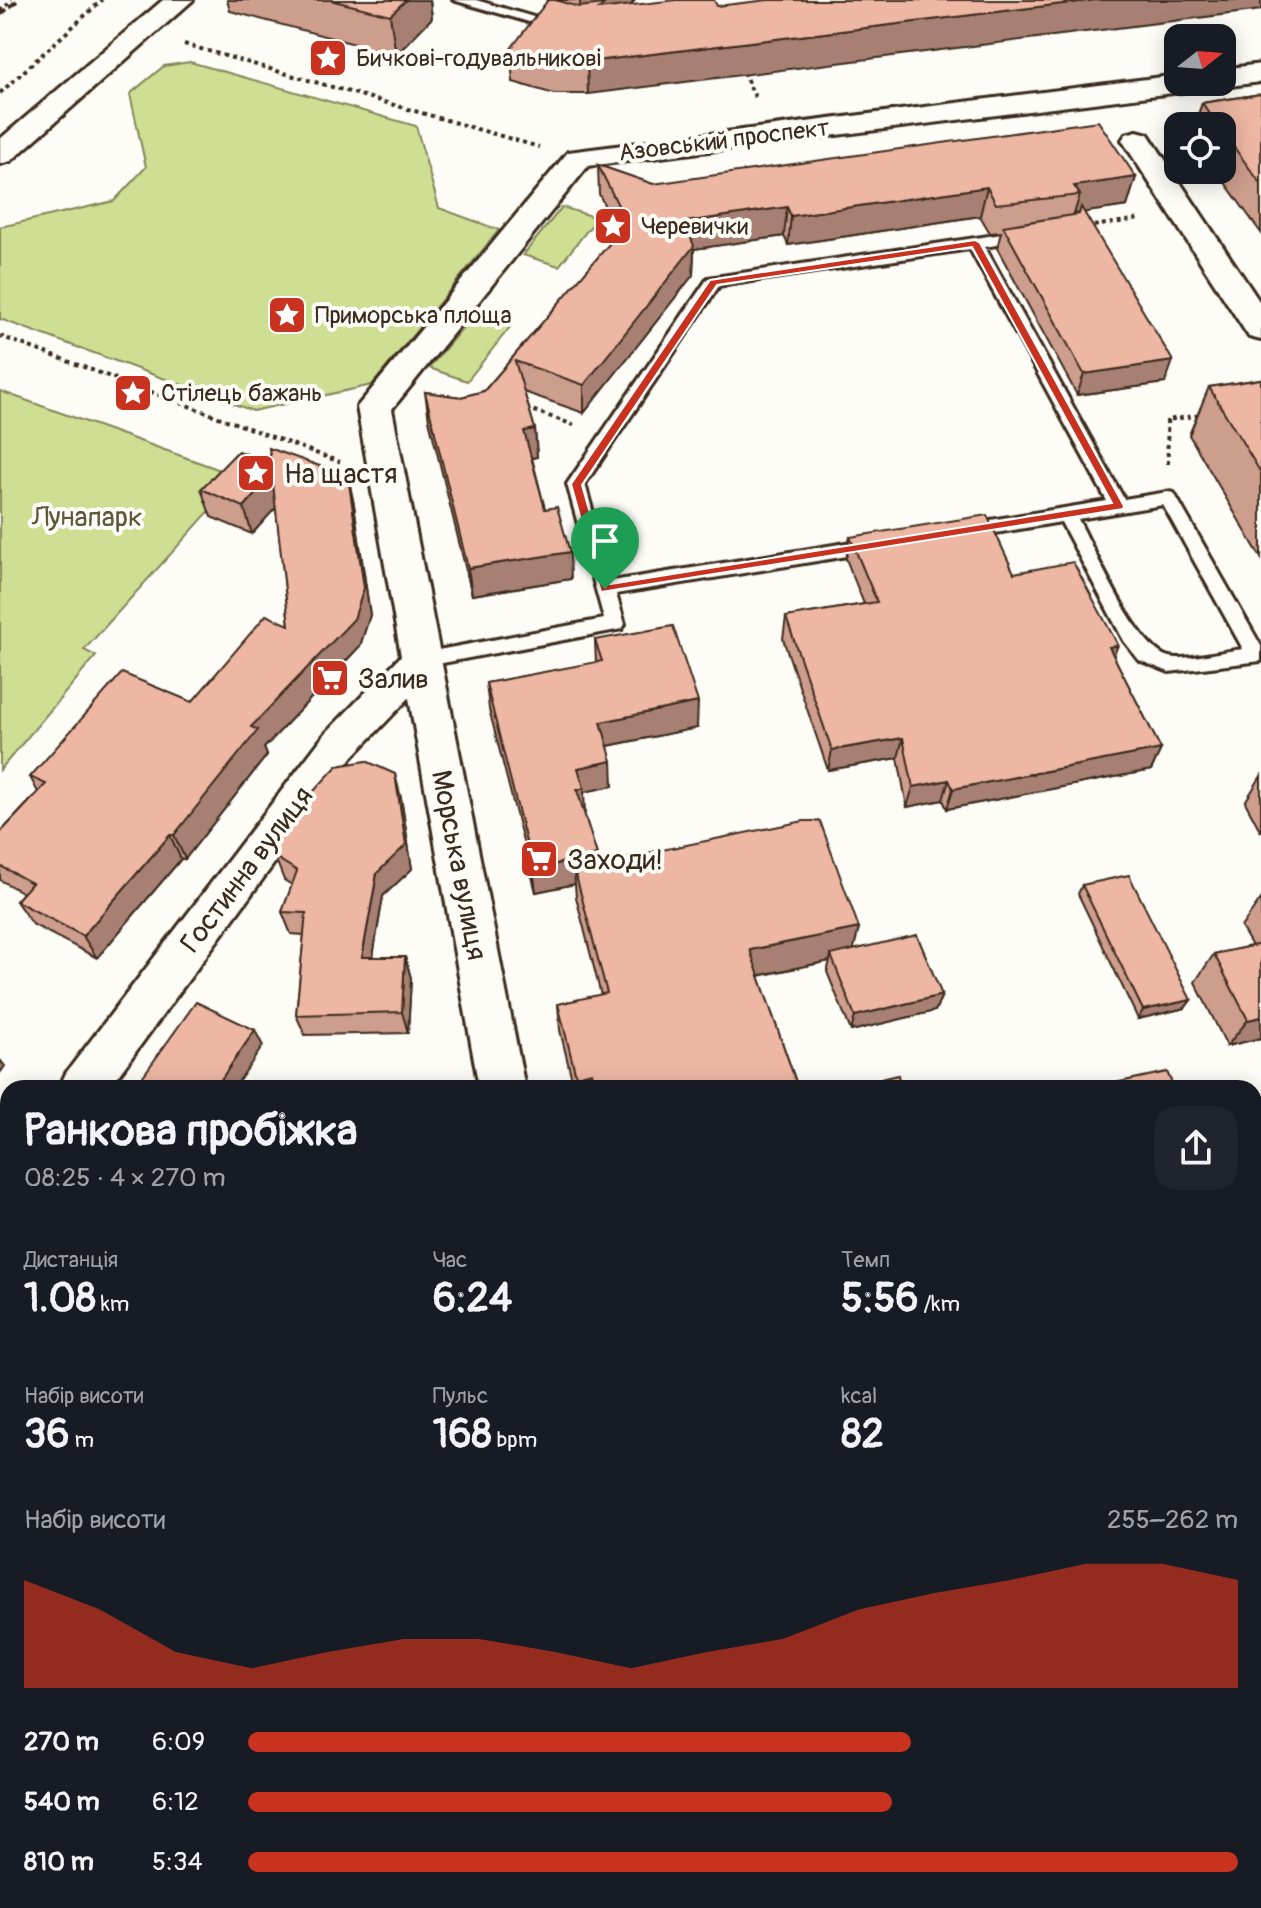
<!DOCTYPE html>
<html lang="uk">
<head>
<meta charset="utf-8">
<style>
	:root { --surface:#171b24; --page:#20242c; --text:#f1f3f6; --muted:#9ea1a6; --accent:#c8321e }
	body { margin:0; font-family:Pangolin,sans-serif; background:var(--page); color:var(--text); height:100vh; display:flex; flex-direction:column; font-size:30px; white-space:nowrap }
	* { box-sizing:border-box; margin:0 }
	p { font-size:26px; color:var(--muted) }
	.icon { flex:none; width:44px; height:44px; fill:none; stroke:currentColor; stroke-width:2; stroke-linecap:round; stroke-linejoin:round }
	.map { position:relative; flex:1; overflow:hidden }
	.details { position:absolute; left:0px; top:1080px; width:1262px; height:828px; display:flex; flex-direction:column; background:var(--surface); border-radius:24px 24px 0 0; box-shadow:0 4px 20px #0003 }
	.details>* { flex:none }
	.needle { width:52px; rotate:73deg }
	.tools { position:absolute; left:1164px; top:24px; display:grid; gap:16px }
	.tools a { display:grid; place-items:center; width:72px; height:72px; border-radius:16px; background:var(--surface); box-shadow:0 4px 20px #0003; font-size:40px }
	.pin { position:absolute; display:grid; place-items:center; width:68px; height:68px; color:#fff; margin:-82px -34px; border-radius:50% 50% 50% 0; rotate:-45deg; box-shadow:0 0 8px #0007 }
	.pin .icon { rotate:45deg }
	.round { display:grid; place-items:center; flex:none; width:84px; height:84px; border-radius:24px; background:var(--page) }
	.summary { display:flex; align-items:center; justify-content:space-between; height:136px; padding:0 24px }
	h1 { font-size:44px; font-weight:700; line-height:60px }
	.figures { display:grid; grid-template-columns:repeat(3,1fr); gap:12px; height:136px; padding:8px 24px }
	.figures div { display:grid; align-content:center }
	.figures b { font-size:40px; font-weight:700 }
	.figures small { font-size:22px; font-weight:400 }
	.figures p { font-size:22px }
	.chart { height:224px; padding:16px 24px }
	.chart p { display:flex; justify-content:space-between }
	.chart svg { width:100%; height:144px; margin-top:8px; fill:var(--accent); opacity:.7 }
	ul { padding:0 24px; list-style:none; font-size:26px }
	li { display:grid; grid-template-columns:128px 96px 1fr; align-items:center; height:60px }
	li i { height:20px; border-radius:10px; background:var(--accent) }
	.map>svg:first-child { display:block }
	.green { fill:#cedf93; stroke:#848458; stroke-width:2 }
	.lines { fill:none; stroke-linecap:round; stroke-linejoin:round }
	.lane-casing { stroke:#3b2a1e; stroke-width:6 }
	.street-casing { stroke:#3b2a1e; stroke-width:6 }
	.path { stroke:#3b2a1e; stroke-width:4; stroke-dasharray:4 4; stroke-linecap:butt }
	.lane { fill:#fdfcf7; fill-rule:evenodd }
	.street { fill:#fdfcf7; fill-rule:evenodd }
	.rail { stroke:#3b2a1e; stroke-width:4; stroke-dasharray:9 4; stroke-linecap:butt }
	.wall { fill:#cd9d8d; stroke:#3b2a1e; stroke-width:2 }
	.shaded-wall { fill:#a78073; stroke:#3b2a1e; stroke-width:2 }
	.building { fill:#eeb7a4; stroke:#3b2a1e; stroke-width:2 }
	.route { fill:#c8321e; stroke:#fff; stroke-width:2; fill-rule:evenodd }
	.labels { text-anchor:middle; stroke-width:8; stroke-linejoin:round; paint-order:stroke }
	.far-poi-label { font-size:24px; fill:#3b2a1e; stroke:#fdfcf7; text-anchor:start }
	.far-street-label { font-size:24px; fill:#3b2a1e; stroke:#fdfcf7 }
	.poi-label { font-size:28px; fill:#3b2a1e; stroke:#fdfcf7; text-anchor:start }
	.park-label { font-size:28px; fill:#60573b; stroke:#fdfcf7 }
	.street-label { font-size:28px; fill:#3b2a1e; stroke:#fdfcf7 }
</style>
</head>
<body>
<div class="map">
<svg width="1261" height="1908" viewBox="0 0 1261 1908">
	<rect width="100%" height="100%" fill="#fdfcf7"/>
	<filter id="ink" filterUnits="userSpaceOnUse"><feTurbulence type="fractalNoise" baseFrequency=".0125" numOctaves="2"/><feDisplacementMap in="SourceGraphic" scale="16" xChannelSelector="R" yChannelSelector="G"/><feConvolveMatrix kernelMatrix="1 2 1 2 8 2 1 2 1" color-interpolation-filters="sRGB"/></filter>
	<g filter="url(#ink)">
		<g class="green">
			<path d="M190,62L416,126L439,208L499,230L372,385L253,411L0,319V227L114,201L146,167L130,94L164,66Z"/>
			<path d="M562,207L597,218L559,266L523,255Z"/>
			<path d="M473,315L510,327L467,381L429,368Z"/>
			<path d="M0,391L240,477L84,650L96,656L0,770Z"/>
		</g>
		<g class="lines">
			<defs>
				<g id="lane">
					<path d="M453,0H476L567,27L560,31Z"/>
					<path d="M1029,230L1035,232V238L985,247L1124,499L1168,492L1174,493L1261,646V661L1169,672L1139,660L1124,641L1061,522L966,538L960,536L957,531L960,526L966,524L1107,501L970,249L719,286L585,484L612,581L877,538L884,540L886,545L884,550L616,594L625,624L622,629L422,667L415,665L412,660L415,655L422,653L604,619L567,484L708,278ZM1163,505L1243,649C1224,651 1186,661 1169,657C1138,650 1094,549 1078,519Z"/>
				</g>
				<g id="street">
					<path d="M163,0H193L11,161L0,164V139Z"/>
					<path d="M1261,64V82L1222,87L1210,82H1222V69Z"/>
					<path d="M1178,75V82H1203L1199,88L1189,91L588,166L392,409L525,1088H479L409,698L353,756L109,1088H59L66,1073L325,734L401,656L357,407L568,152Z"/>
					<path d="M1137,131L1148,134L1261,304V340L1249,337L1122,140L1126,134Z"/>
					<path d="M8,1164V1218L0,1221V1167Z"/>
					<path d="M624,1900H684L685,1908H625Z"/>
				</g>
			</defs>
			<use href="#lane" class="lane-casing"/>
			<use href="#street" class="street-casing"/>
			<g class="path">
				<path d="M0,11L13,0"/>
				<path d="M184,44L539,147"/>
				<path d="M743,72L756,99"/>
				<path d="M0,93L102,0"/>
				<path d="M1086,227L1140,219"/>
				<path d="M0,336L340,462"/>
				<path d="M526,408L574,425"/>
				<path d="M1168,464L1167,420L1201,415"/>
			</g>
			<use href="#lane" class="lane"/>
			<use href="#street" class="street"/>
			<path class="rail" d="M0,15L18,0"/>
		</g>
		<g class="wall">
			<path d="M227,0H430L432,18L396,55L230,11Z"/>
			<path d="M558,0H635L630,6L588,94H554L513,82L510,50Z"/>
			<path d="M1261,94V233L1216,170H1222V126H1194L1202,103Z"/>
			<path d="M598,165L653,184L1136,177L1127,206L1084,212L1165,383L1077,395L997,248L1001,232L990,233L980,216L788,245L784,236L694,249L693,275L584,413L524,392L535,429L537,457L532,458L545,509L571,579L472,595L429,420L425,392L461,397L484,391L618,234L599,194Z"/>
			<path d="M1261,379V558L1189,435L1209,387Z"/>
			<path d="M271,463L348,476L354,505L370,615L360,646L264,748L267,755L185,859H181L97,958L32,924L16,901L23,893L0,880V833L38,792L30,777L192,702L289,625L276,507L252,534L211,517L201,489Z"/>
			<path d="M850,537L1014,573L1113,655L1161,749L1151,770L947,809L943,800L907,807L898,758L828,770L783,639L786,617L864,604L846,559Z"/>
			<path d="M595,640L697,728L608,746L613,786L584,792V813L597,855V863L853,950L942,995L935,1011L851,1031L827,972L830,961L759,976L798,1088H574L560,1030L558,1004L601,995L576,897L575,884L536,892L489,709L486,683L596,663Z"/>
			<path d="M1261,776V832L1245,802Z"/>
			<path d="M401,798L412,869L383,896L373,957H405L411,978L408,1033L305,1035L296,1015L304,935L291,934L282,912L292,885L284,880L275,857Z"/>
			<path d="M1082,885L1191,1000L1185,1008L1138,1019L1078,894Z"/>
			<path d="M1261,899V1038L1227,1046L1195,982L1214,954L1252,946L1241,927Z"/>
			<path d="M1022,1900H1254L1261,1908H1024Z"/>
		</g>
		<g class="shaded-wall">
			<path d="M406,0H430L432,18L396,55L390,15Z"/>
			<path d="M580,0H635L618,20L581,25Z"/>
			<path d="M1095,0H1261V10L588,94L587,62Z"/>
			<path d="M1136,177L1127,206L1074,214L1080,195L1074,186Z"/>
			<path d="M987,187L980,216L788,245L791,216Z"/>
			<path d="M787,207L784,236L694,249L693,275L584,413V385L685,222Z"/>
			<path d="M1173,361L1165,383L1077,395L1084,374Z"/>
			<path d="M535,429L537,457L526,459L524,431Z"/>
			<path d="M272,475L280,503L252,534L244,507Z"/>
			<path d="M348,476L354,505L370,615L360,646L264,748L267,755L185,859L174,835L251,727Z"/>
			<path d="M570,552L571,579L472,595L468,568Z"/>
			<path d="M1118,645L1109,667V647Z"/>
			<path d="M698,702L697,728L602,747L601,722Z"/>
			<path d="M903,738L898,758L828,770L832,750Z"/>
			<path d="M1161,749L1151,770L947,809L953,789Z"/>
			<path d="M612,761L613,786L584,792L585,813L579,814L578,768Z"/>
			<path d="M395,774L401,798L412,869L383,896L369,979L362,957Z"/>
			<path d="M949,780L943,800L907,807L913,787Z"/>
			<path d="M170,835L181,859L97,958L83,936Z"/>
			<path d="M597,855L598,879L574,868L575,884L536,892L533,869Z"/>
			<path d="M859,928L852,956L831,955L830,961L746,978L750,950Z"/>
			<path d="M405,957L411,978L408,1033L402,1012Z"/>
			<path d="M942,995L935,1011L851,1031L855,1016Z"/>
			<path d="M1191,1000L1185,1008L1138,1019L1143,1010Z"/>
			<path d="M1261,1017V1038L1227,1046L1248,1020Z"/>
			<path d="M255,1030L263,1046L234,1088H215Z"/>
			<path d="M0,1060L5,1066L0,1073Z"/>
			<path d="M592,1072L593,1088H577L576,1076Z"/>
			<path d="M1261,1405V1414L1254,1416V1406Z"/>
			<path d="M23,1900H42L37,1908H18Z"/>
			<path d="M252,1900H262L263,1908H252Z"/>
		</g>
		<g class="building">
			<path d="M330,0H406L390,15Z"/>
			<path d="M548,0H555L579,7L604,4L599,9L676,0H714L717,6L768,0H1095L587,62L552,61L510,50Z"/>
			<path d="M1261,94V184L1222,131V126H1219L1202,103Z"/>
			<path d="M1098,121L1136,177L1074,186L1080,195L996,204L987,187L791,216L787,207L685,222L694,246L584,385L515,361L535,429L524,431L545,509L557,507L570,552L468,568L425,392L461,397L484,391L627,223L598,165L653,184Z"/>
			<path d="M1081,207L1173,361L1084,374L1003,226L1079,214Z"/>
			<path d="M1261,379V473L1209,387Z"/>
			<path d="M269,448L348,476L364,588L354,619L251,727L258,730L174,835H170L83,936L16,901L32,883L0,866V833L46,784L30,777L122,673L192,702L266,615L289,625L272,475L244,507L201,489L238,451L271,463Z"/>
			<path d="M987,515L1014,573L1073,562L1118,645L1109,647L1161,749L953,789L949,780L913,787L903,738L832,750L786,617L877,602L850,537Z"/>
			<path d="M673,626L698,702L601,722L612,761L578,768L584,788L577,790L597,855L533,869L486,683L602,661L595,640Z"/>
			<path d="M366,761L395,774L406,845L377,873L362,957H405L402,1012L296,1015L306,913L282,912L297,871L275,857L274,834L337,766Z"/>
			<path d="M804,821H820L859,928L750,950L798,1088H596L592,1072L576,1076L558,1004L607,993L574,868Z"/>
			<path d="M1129,875L1191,1000L1143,1010L1082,885Z"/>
			<path d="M917,935L942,995L855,1016L831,955Z"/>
			<path d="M1261,944V1017L1248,1020L1214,954Z"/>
			<path d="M196,1002L255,1030L215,1088H149L138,1083Z"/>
			<path d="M1167,1072L1174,1088H1091Z"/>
			<path d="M898,1075L901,1088H839Z"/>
			<path d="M1261,1277V1405L1254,1406V1278Z"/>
			<path d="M0,1392L8,1396V1517L0,1512Z"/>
			<path d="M1254,1417L1261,1433V1908H1041L1039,1900H1254Z"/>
			<path d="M8,1602V1731L0,1727V1616Z"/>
			<path d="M8,1736V1900H23L18,1908H0V1747Z"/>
			<path d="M247,1900H252V1908H215Z"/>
		</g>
	</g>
	<path class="route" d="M975,240L980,243L1124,506L1123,509L601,592L571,484L710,280ZM972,247L1112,503L610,584L582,485L717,285Z"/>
	<defs>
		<symbol id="sight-square" viewBox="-11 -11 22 22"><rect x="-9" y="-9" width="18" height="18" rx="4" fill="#c8321e" stroke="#fdfcf7"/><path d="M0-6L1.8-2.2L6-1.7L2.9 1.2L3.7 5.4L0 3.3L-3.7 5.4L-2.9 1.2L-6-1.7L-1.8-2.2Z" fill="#fff"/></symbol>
		<symbol id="supermarket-square" viewBox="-11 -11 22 22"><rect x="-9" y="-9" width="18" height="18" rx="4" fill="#c8321e" stroke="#fdfcf7"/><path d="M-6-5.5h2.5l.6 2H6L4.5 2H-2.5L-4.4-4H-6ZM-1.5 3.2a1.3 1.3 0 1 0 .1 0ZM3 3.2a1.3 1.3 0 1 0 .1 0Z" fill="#fff"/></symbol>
	</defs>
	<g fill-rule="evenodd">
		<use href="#sight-square" x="306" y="36" width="44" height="44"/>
		<use href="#sight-square" x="591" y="204" width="44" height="44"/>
		<use href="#sight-square" x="265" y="293" width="44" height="44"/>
		<use href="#sight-square" x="111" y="371" width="44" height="44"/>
		<use href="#sight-square" x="234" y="451" width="44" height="44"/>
		<use href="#supermarket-square" x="308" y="656" width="44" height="44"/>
		<use href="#supermarket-square" x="517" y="837" width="44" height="44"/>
	</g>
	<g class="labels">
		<g class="far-poi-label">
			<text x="356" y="66">Бичкові-годувальникові</text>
			<text x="641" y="234">Черевички</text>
			<text x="315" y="323">Приморська площа</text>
			<text x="161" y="401">Стілець бажань</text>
		</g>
		<g class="far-street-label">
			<text transform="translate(724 140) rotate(-7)" y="8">Азовський проспект</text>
		</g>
		<g class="poi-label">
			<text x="284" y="483">На щастя</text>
			<text x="358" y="688">Залив</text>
			<text x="567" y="869">Заходи!</text>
		</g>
		<g class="park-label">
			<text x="87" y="526">Лунапарк</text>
		</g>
		<g class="street-label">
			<text transform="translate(460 865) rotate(79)" y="10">Морська вулиця</text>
			<text transform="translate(246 869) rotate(-53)" y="10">Гостинна вулиця</text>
		</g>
	</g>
</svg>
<div class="tools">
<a><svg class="needle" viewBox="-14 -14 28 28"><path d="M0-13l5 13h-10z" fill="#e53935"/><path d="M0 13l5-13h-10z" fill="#9ea1a6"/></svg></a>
<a><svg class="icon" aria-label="locate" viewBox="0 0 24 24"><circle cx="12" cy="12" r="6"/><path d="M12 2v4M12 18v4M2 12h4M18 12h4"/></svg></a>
</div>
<div class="pin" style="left:605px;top:589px;background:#1e9e55"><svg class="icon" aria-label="arrive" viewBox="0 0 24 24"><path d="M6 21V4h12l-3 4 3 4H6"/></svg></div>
<section class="details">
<div class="summary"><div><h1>Ранкова пробіжка</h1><p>08:25 · 4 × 270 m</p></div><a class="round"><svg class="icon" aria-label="share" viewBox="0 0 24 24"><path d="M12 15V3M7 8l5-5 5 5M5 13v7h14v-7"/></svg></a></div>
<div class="figures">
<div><p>Дистанція</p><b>1.08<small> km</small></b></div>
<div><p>Час</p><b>6:24</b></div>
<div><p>Темп</p><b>5:56<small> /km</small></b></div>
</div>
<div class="figures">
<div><p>Набір висоти</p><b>36<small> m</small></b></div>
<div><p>Пульс</p><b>168<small> bpm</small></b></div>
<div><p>kcal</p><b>82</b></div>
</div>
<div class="chart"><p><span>Набір висоти</span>255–262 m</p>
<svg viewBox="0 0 160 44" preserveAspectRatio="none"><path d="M0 44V11L10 20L20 33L30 38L40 33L50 29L60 29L70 33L80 38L90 33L100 29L110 20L120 15L130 11L140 6L150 6L160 11V44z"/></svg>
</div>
<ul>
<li><b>270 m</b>6:09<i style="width:67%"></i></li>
<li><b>540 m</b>6:12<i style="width:65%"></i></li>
<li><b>810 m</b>5:34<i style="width:100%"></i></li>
</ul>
</section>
</div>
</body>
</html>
